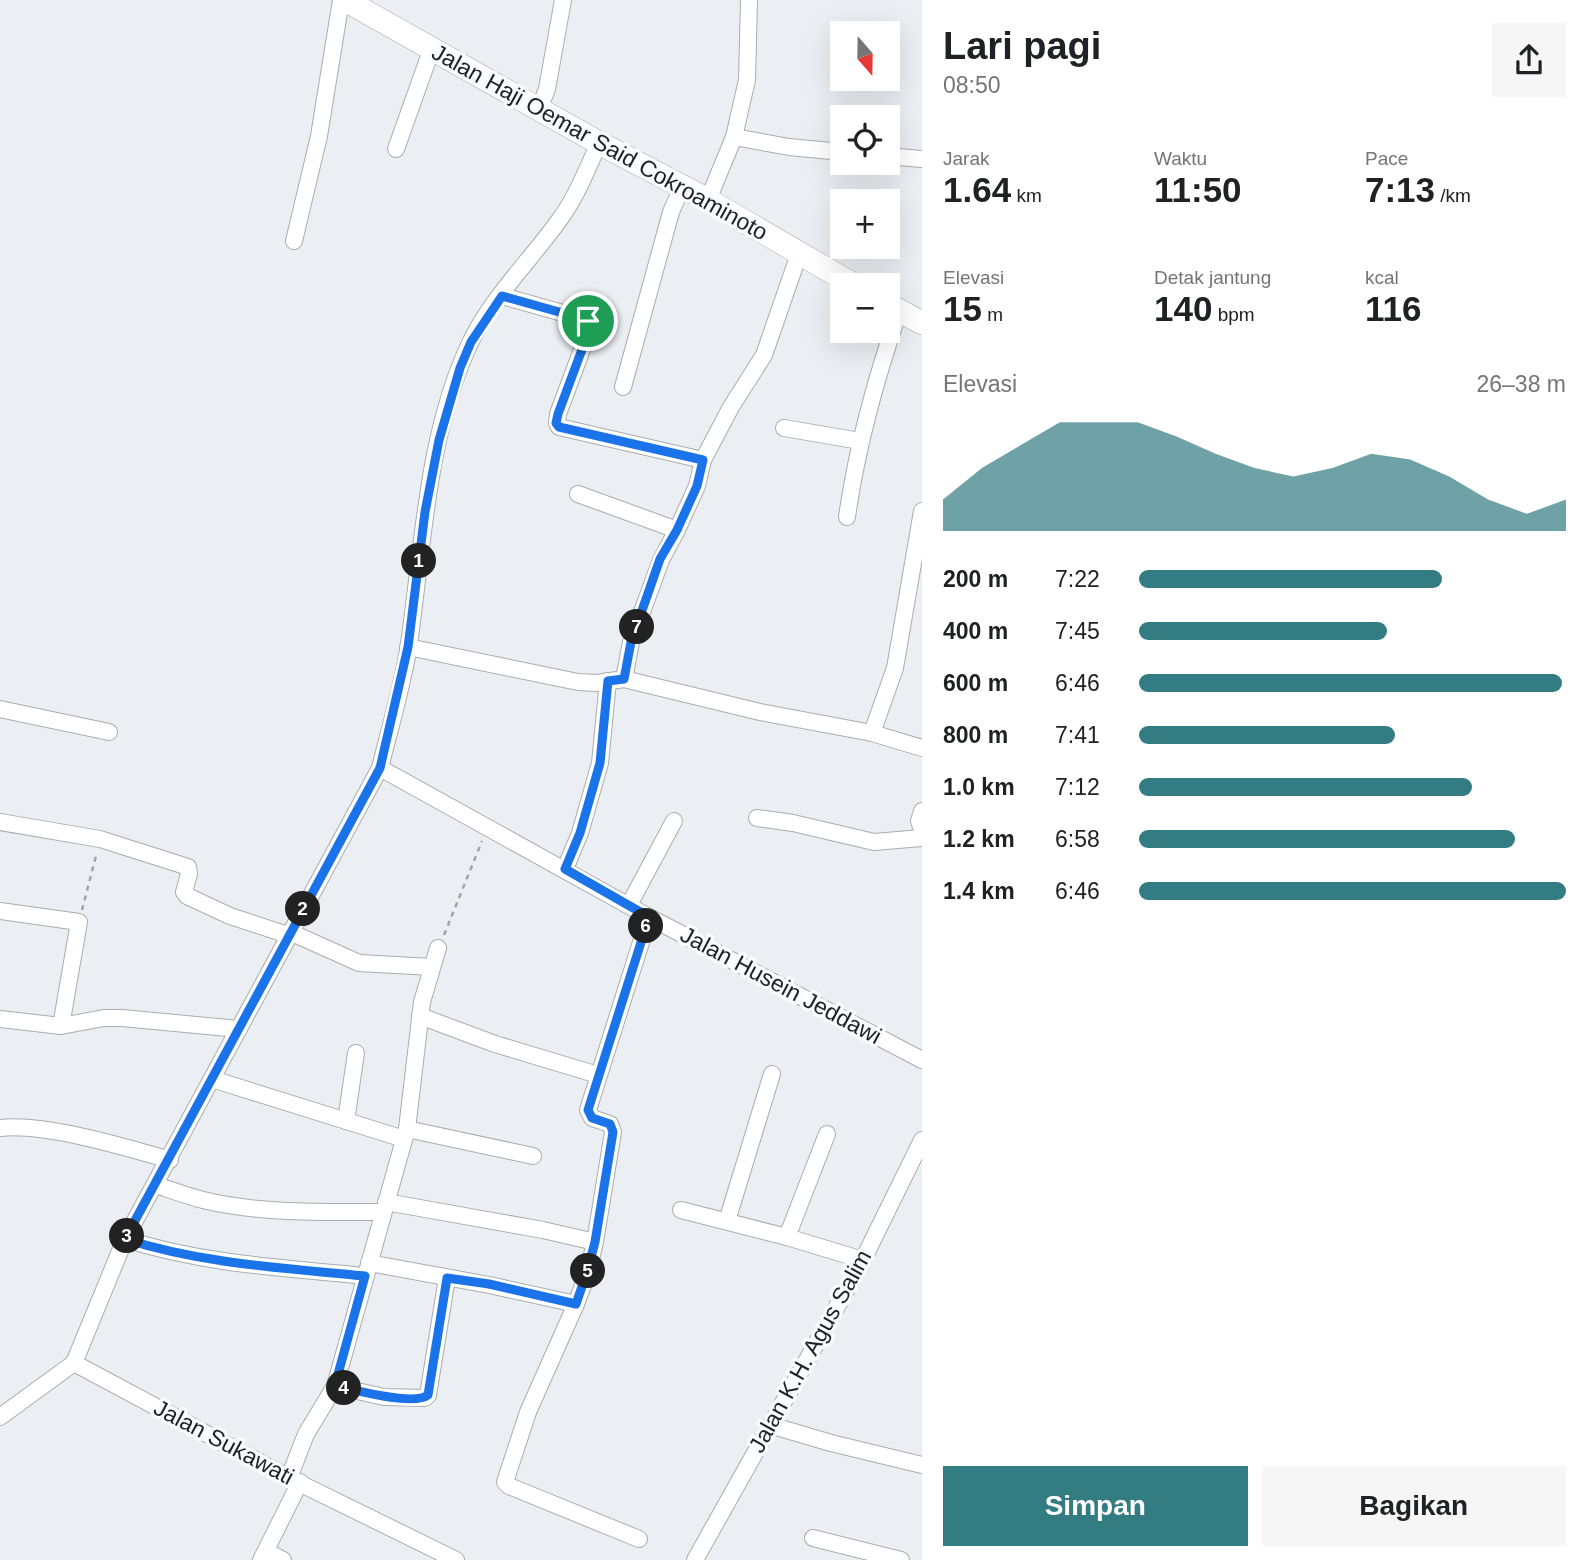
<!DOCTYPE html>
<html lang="id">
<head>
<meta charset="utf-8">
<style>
	:root { --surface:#fff; --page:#f6f6f6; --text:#202124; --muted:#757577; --accent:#337c81 }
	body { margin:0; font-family:Arial,sans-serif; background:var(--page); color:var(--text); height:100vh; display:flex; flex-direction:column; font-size:26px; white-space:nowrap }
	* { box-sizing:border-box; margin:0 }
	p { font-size:23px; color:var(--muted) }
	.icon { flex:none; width:38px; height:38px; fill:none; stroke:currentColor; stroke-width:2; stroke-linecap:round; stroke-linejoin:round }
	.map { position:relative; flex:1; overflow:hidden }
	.sheet { display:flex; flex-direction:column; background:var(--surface); width:665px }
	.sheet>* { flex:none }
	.needle { width:46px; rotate:160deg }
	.buttons { position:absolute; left:830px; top:21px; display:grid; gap:14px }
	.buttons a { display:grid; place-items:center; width:70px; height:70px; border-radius:0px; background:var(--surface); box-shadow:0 7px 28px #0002; font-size:35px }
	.pin { position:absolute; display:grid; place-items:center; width:60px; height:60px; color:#fff; margin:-30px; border:4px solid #fff; border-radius:50%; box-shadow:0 2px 7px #0007 }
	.km { position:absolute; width:35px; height:35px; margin:-18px; border-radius:50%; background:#222; color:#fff; font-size:19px; line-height:35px; text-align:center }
	.round { display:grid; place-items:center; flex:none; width:74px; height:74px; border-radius:0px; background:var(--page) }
	.headline { display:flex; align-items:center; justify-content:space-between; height:119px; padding:0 21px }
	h1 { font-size:38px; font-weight:800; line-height:52px }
	.metrics { display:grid; grid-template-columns:repeat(3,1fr); gap:10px; height:119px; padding:7px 21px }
	.metrics div { display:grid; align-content:center }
	.metrics b { font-size:35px; font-weight:800 }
	.metrics small { font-size:19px; font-weight:400 }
	.metrics p { font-size:19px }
	.chart { height:196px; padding:14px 21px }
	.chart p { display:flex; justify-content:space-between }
	.chart svg { width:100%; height:126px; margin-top:7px; fill:var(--accent); opacity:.7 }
	.action { display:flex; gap:14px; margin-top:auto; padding:14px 21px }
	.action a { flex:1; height:80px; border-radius:0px; background:var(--accent); color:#fff; font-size:28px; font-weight:800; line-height:80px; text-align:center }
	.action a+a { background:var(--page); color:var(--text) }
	ul { padding:0 21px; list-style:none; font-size:23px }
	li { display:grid; grid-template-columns:112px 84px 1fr; align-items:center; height:52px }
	li i { height:18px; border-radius:9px; background:var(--accent) }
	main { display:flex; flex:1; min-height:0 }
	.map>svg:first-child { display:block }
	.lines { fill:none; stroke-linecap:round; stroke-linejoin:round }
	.minor-casing { stroke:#a9adb0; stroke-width:18 }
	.highway-casing { stroke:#a9adb0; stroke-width:24 }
	.path { stroke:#a2a5a8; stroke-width:2.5; stroke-dasharray:5 5; stroke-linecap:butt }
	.minor { stroke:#fff; stroke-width:16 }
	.highway { stroke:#fff; stroke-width:23 }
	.route-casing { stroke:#fff; stroke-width:14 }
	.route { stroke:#1a73e8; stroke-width:9 }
	.labels { text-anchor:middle; stroke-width:7; stroke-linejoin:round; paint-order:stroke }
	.street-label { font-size:23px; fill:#212223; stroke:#f8fbff }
</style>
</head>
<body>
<main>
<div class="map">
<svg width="922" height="1560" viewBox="0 0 922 1560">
	<rect width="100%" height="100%" fill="#ebeef2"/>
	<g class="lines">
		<defs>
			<g id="minor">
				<path d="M539,109L547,89L563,0"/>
				<path d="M734,137L789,147L842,152"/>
				<path d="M396,149L432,48"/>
				<path d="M887,156L922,159"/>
				<path d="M708,200L734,137L747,80L749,0"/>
				<path d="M294,241L319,136L341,0"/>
				<path d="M502,296L584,319L589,323L590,328L558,414L557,423L559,427L703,460"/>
				<path d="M623,387L671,212L682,187"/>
				<path d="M784,428L860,441"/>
				<path d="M578,494L677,530"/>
				<path d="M847,517C857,446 876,378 899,311"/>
				<path d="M408,647L578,682L597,683L624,679L760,712L872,733L922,748"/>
				<path d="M624,679L631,642L661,560L677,530L697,486L703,460L731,407L764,355L799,254"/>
				<path d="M0,709L109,732"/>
				<path d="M872,733L895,668L922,511"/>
				<path d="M380,768C390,727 403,685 409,644C423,546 427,434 470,343C492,297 531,260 560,219C577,196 587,169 599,143"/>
				<path d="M922,811L919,821L922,830"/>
				<path d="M757,818L793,823L874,842L922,838"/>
				<path d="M0,822L100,839L188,867L189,874L184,892L187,896L230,916L288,935"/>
				<path d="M565,869L580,833L600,763L608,681"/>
				<path d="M629,905L674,821"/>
				<path d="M0,911L79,922L61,1026"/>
				<path d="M290,932L359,963L432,967"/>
				<path d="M420,1016L495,1044L598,1075"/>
				<path d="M0,1019L61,1026L104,1018H122L239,1029"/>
				<path d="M212,1079L404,1139"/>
				<path d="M346,1121L356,1053"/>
				<path d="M0,1128C45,1123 125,1147 170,1160"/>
				<path d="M407,1129L533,1156"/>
				<path d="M827,1134L787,1237L863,1260"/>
				<path d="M156,1185C171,1190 187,1196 203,1200C261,1214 324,1212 383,1212"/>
				<path d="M386,1202L543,1230L595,1242"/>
				<path d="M681,1210L787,1237"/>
				<path d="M727,1221L772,1074"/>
				<path d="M125,1239C203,1264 284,1268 365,1276"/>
				<path d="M369,1263L489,1285L576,1304"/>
				<path d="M74,1363L125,1239L380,768L649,917L922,1060"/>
				<path d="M335,1386L384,1397L425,1398L428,1395L447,1278"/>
				<path d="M0,1417L74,1363L289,1478L456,1560"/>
				<path d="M770,1425L831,1443L922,1465"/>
				<path d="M289,1478L306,1434L335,1386L407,1129L422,1002L438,948"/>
				<path d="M813,1538L901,1560"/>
				<path d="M639,1539L509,1486L505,1482L528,1412L576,1304L588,1272L595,1242L613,1132L610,1124L592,1118L588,1110L649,917"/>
				<path d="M266,1551L283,1560"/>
				<path d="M261,1560L300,1482"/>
				<path d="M695,1560L863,1260L922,1140"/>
			</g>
			<g id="highway">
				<path d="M345,0L599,143L708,200L854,285"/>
				<path d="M887,304L922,323"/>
			</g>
		</defs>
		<use href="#minor" class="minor-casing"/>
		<use href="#highway" class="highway-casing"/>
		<g class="path">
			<path d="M82,910L97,852"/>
			<path d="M444,935L482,841"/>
		</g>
		<use href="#minor" class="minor"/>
		<use href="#highway" class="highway"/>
	</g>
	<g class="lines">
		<defs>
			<path id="route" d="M502,296L584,319L589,323L590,328L558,414L556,423L559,427L703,460L697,486L677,530L660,559L631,642L624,679L608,681L600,763L580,833L565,869L649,917L588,1110L592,1118L610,1124L613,1132L595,1242L587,1272L576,1304L489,1284L447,1278L428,1395C414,1406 353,1390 335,1385L365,1276C284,1268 203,1264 125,1239L380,768L408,647L425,512L439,440L460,368L471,342Z"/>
		</defs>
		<use href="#route" class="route-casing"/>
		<use href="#route" class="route"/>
	</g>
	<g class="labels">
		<g class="street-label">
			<text transform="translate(600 142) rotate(29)" y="8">Jalan Haji Oemar Said Cokroaminoto</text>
			<text transform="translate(781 985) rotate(28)" y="8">Jalan Husein Jeddawi</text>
			<text transform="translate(810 1351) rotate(-61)" y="8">Jalan K.H. Agus Salim</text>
			<text transform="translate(224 1442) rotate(28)" y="8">Jalan Sukawati</text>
		</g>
	</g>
</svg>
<div class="buttons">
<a><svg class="needle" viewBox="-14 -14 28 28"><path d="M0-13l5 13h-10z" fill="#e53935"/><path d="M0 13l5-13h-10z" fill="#757577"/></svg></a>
<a><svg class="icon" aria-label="locate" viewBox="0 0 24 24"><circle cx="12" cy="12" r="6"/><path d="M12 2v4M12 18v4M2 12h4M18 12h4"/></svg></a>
<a>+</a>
<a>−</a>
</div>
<div class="pin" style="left:588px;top:321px;background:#1e9e55"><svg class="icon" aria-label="arrive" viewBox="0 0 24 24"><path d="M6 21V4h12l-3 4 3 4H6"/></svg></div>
<b class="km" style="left:419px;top:561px">1</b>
<b class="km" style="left:303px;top:909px">2</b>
<b class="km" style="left:127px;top:1236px">3</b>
<b class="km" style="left:344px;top:1388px">4</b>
<b class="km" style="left:588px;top:1271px">5</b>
<b class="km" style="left:646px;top:926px">6</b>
<b class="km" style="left:637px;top:627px">7</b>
</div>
<section class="sheet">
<div class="headline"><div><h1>Lari pagi</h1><p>08:50</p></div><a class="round"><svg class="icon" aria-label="share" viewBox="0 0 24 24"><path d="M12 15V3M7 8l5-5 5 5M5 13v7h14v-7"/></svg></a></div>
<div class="metrics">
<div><p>Jarak</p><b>1.64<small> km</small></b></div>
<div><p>Waktu</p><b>11:50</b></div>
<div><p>Pace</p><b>7:13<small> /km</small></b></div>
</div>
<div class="metrics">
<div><p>Elevasi</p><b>15<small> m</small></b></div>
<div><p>Detak jantung</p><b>140<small> bpm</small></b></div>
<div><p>kcal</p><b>116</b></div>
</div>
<div class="chart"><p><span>Elevasi</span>26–38 m</p>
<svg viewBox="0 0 160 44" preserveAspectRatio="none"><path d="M0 44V33L10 22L20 14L30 6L40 6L50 6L60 11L70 17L80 22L90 25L100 22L110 17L120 19L130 25L140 33L150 38L160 33V44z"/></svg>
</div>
<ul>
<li><b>200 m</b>7:22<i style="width:71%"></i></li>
<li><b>400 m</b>7:45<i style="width:58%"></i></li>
<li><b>600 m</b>6:46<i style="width:99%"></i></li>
<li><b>800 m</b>7:41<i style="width:60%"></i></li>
<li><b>1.0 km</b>7:12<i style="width:78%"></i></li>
<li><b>1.2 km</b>6:58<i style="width:88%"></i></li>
<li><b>1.4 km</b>6:46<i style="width:100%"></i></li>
</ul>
<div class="action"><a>Simpan</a><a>Bagikan</a></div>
</section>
</main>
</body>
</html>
